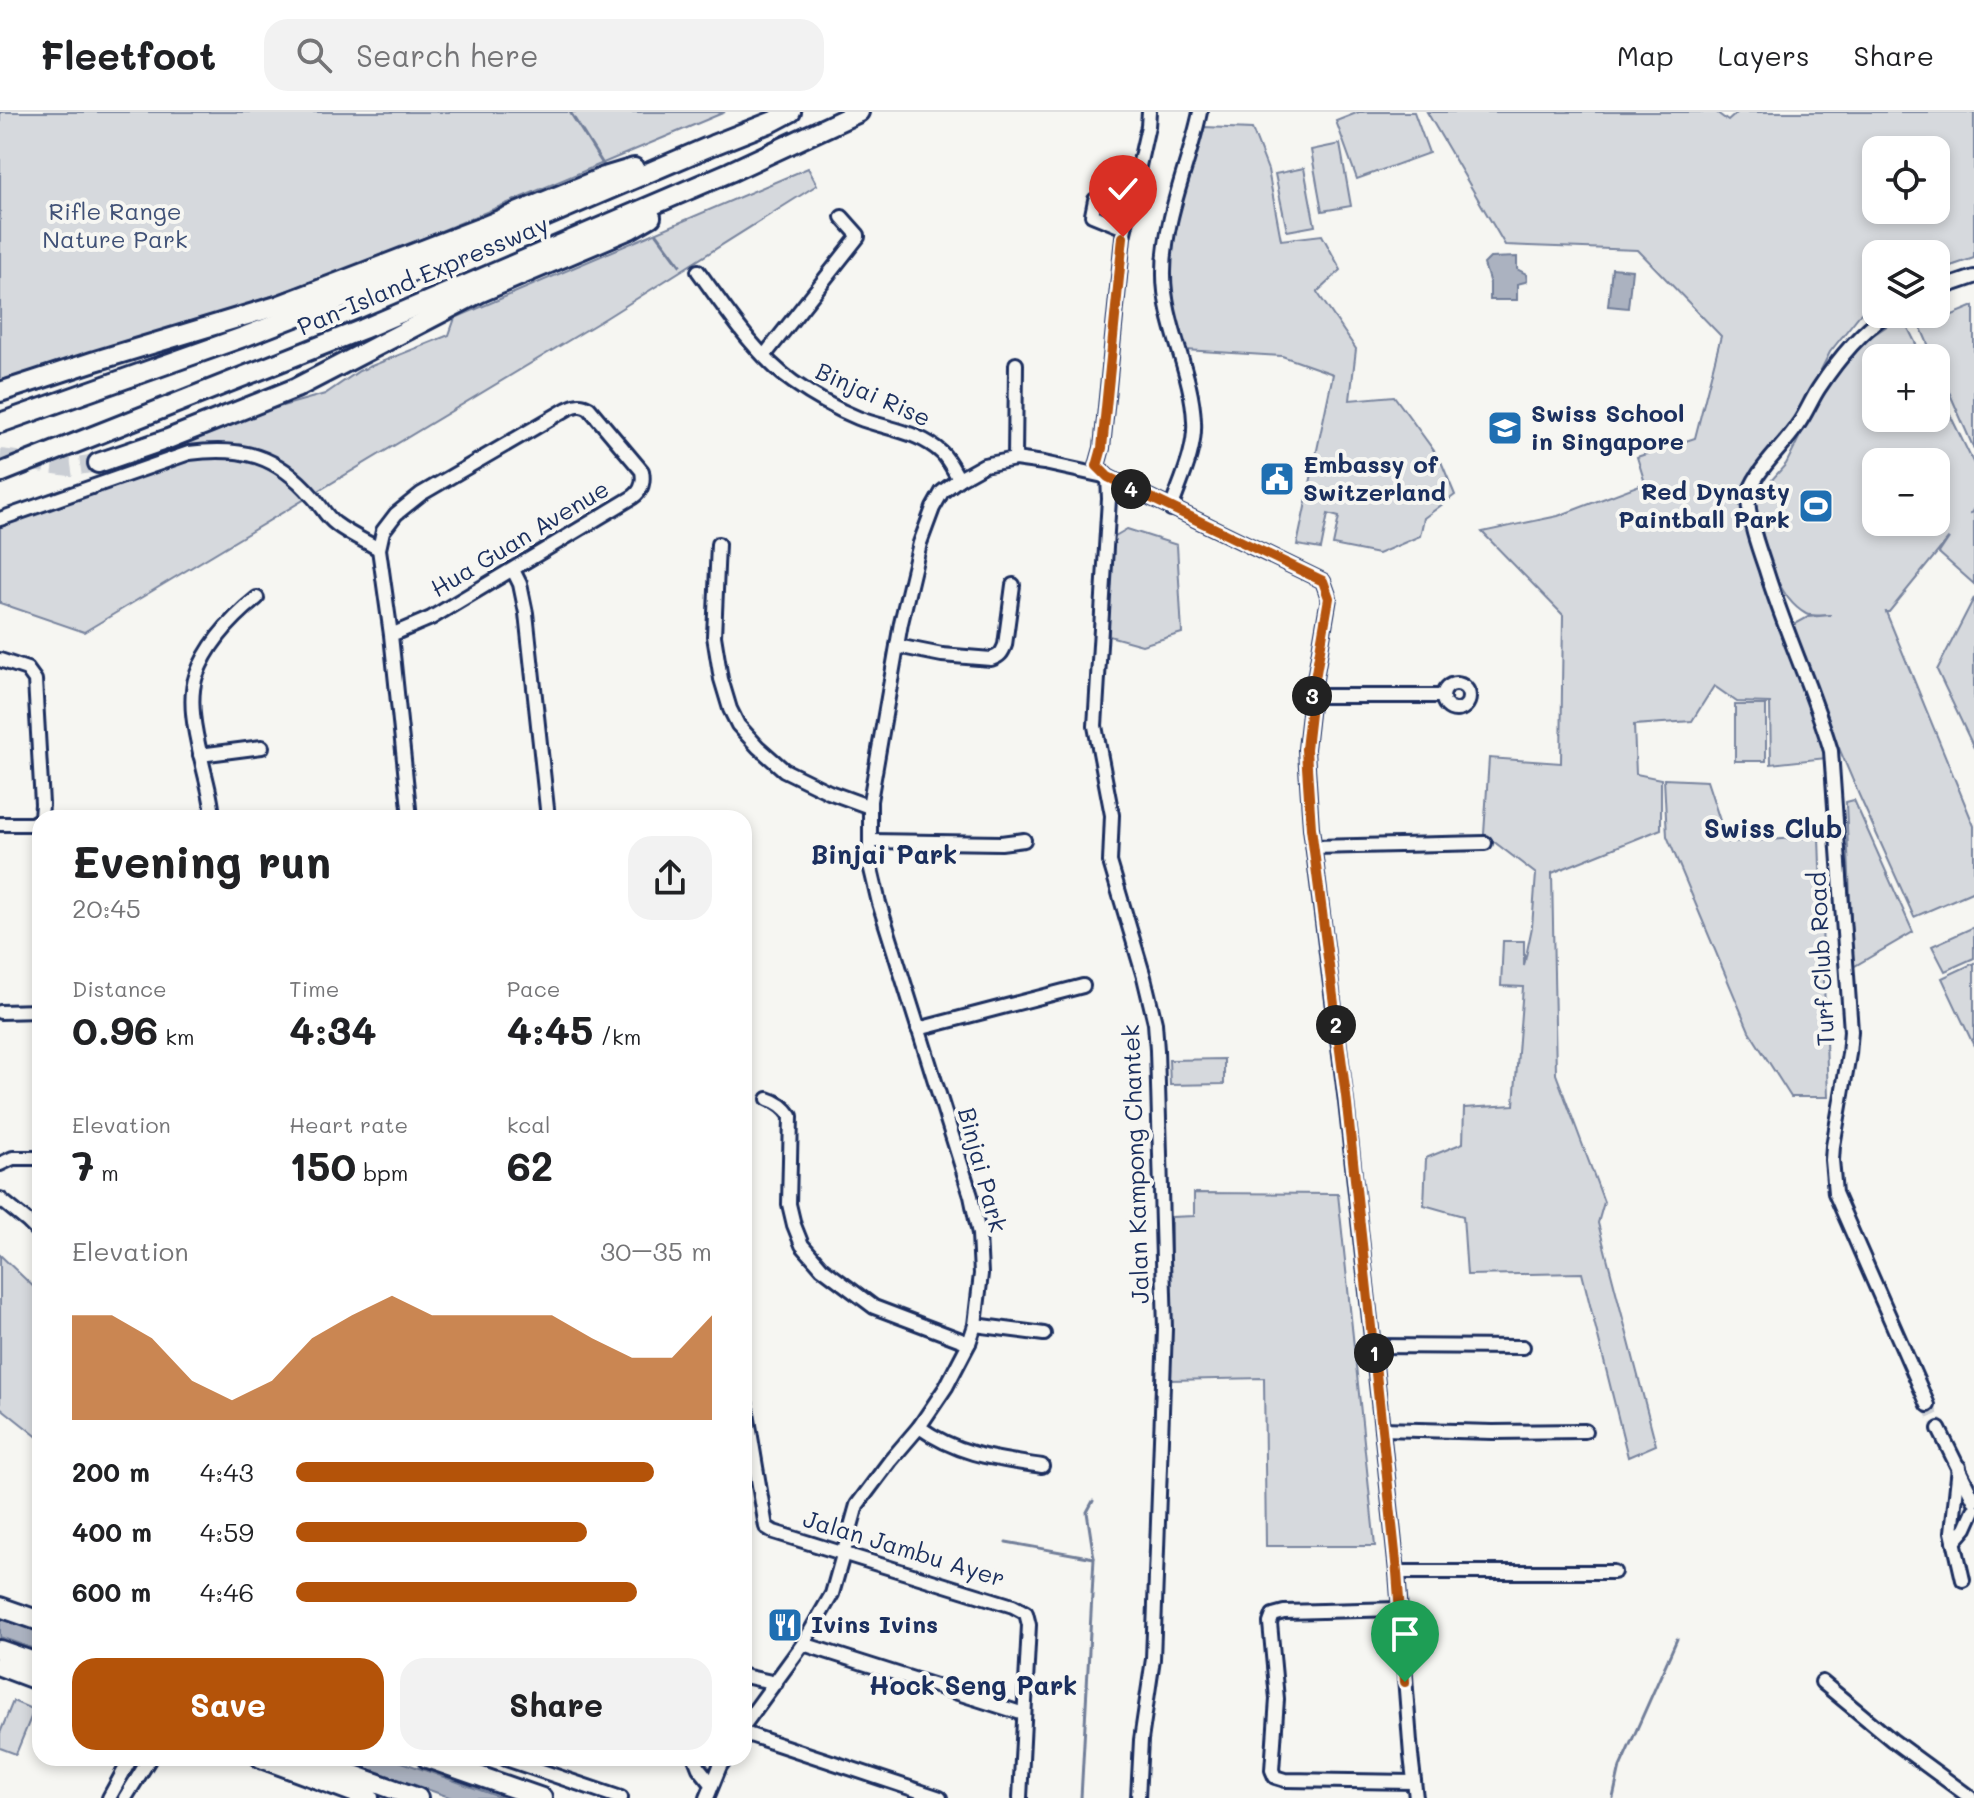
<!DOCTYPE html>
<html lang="en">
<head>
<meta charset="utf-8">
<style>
	:root { --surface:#fff; --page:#f2f2f2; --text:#202124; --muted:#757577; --line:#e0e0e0; --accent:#b45309 }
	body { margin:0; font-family:Mali,sans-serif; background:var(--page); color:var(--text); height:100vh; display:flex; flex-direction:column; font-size:30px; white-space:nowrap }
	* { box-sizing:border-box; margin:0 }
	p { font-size:26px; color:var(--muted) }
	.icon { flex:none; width:44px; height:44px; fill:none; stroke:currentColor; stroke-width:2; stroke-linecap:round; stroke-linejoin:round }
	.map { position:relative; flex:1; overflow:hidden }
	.drawer { position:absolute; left:32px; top:698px; width:720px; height:956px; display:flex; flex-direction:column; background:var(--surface); border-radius:24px; box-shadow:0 4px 12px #0003 }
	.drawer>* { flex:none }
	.fabs { position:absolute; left:1862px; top:24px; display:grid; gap:16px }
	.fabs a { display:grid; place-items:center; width:88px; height:88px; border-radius:16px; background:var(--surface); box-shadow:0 4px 12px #0003; font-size:40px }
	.pin { position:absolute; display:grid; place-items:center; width:68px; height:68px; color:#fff; margin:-82px -34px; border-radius:50% 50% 50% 0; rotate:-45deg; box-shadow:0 0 8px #0007 }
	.pin .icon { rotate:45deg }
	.km { position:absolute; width:40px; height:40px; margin:-20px; border-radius:50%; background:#222; color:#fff; font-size:22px; line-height:40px; text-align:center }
	.round { display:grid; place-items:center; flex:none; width:84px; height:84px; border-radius:24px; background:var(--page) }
	.head { display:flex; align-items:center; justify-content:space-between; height:136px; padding:0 40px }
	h1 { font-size:44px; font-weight:800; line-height:60px }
	.stats { display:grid; grid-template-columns:repeat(3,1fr); gap:12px; height:136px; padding:8px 40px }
	.stats div { display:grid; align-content:center }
	.stats b { font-size:40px; font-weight:800 }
	.stats small { font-size:22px; font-weight:400 }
	.stats p { font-size:22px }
	.chart { height:224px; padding:16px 40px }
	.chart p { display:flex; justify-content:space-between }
	.chart svg { width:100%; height:144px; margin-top:8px; fill:var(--accent); opacity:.7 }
	.action { display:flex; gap:16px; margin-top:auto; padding:16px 40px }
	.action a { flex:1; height:92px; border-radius:24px; background:var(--accent); color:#fff; font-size:32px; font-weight:800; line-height:92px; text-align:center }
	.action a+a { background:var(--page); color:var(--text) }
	ul { padding:0 40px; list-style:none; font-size:26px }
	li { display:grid; grid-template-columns:128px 96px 1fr; align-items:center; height:60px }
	li i { height:20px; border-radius:10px; background:var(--accent) }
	header { display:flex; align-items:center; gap:48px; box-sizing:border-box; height:112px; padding:0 40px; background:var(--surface); border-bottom:2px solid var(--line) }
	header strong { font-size:38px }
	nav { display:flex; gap:44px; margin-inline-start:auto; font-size:28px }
	.search { width:560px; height:72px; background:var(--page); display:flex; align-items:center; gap:20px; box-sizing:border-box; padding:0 28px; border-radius:24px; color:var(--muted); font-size:30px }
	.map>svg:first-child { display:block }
	.green { fill:#d6d9dd; stroke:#78849e; stroke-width:2; fill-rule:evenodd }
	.water { fill:#abb2c0; stroke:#717e99; stroke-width:2 }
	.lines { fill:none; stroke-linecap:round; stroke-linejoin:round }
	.stream { stroke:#717e99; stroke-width:3 }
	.minor-tunnel { stroke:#caced4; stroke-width:12; stroke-dasharray:12 6; stroke-linecap:butt }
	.highway-tunnel { stroke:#caced4; stroke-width:18; stroke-dasharray:18 9; stroke-linecap:butt }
	.minor-casing { stroke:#1b2f5e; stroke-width:18 }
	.highway-casing { stroke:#1b2f5e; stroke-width:24 }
	.minor { stroke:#f6f6f2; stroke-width:12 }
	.highway { stroke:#f6f6f2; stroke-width:18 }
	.route-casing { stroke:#fff; stroke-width:16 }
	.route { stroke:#b45309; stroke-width:10 }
	.labels { text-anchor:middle; stroke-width:8; stroke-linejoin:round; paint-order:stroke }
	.park-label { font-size:24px; fill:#405177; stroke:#f6f6f2 }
	.street-label { font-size:24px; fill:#1b2f5e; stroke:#f6f6f2 }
	.poi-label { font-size:24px; font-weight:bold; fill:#1b2f5e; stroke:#f6f6f2; text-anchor:start }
	.neighbourhood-label { font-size:26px; font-weight:bold; fill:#1b2f5e; stroke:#f6f6f2 }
</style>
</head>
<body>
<header>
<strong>Fleetfoot</strong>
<div class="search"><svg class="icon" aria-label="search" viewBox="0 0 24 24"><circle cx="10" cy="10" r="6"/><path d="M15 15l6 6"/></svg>Search here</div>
<nav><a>Map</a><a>Layers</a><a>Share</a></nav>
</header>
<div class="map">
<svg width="1974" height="1686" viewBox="0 0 1974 1686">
	<rect width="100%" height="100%" fill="#f6f6f2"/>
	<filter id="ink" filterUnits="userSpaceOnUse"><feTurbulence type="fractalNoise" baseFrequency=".0125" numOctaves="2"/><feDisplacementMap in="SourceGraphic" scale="16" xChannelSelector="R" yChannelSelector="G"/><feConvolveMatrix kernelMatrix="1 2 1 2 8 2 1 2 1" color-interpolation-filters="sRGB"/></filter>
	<g filter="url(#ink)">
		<g class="green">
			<path d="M0,0H725L362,152L249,192L0,271Z"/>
			<path d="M1359,0H1414L1429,41L1357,67L1336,9Z"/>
			<path d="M1427,0H1716L1728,9L1738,0H1974V146L1936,159V142H1876V190L1865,196L1830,240L1791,317L1739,379L1763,464L1798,550L1827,646L1771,652L1770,591L1737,590L1714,574L1692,609L1634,613L1636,662L1661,667V717L1552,761L1556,962L1604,1090L1598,1111L1656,1333L1628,1345L1582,1161L1467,1163L1463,1104L1424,1093L1426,1046L1463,1031L1464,996L1514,993L1523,875L1501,874L1503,829H1524V854L1532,815L1536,762L1484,722L1489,646L1561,651L1563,503L1482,420L1558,404L1645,371L1637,345L1695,326L1721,224L1638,138L1505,133ZM1876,38H1936V98H1876Z"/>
			<path d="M1204,15L1252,17L1268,58L1281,128L1322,123L1341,158L1317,180L1356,237L1350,288L1394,284L1440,347L1455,383L1424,406L1420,424L1378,442L1333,433L1339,405L1328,402L1321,437L1297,433L1333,262L1282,244L1185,238L1169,177L1171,127Z"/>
			<path d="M1340,32L1351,94L1322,99L1311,38Z"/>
			<path d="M808,56L817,73L606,206L84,520L0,491V413L222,311L325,282L359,259L449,223L455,206Z"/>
			<path d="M1304,56L1315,114L1287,119L1275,62Z"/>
			<path d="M1974,194V337L1936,250V246H1934L1921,216Z"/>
			<path d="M1902,204L1923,246H1876V306H1936V274L1974,352V396L1971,401L1974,400V472L1939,441L1949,426L1889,500H1886L1974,714V779L1914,805L1859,683L1788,516L1808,505L1831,503C1823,503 1812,505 1806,502C1771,483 1764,423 1754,388L1786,352L1820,284L1863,230ZM1876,350H1936V410H1876Z"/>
			<path d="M1127,417L1177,433L1182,521L1142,533L1109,524L1110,427Z"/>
			<path d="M1974,486V636L1937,558Z"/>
			<rect x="1735" y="593" width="31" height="56"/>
			<path d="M1664,667L1707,669L1727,730L1819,725L1828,985H1791L1749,919L1667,724Z"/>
			<path d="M1854,688L1913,820L1853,855L1846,690Z"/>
			<path d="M1974,815V846L1945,859L1932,834Z"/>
			<path d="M1974,851V934L1942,866Z"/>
			<path d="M1224,947V972L1170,973L1169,948Z"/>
			<path d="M1194,1081L1338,1082L1375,1434H1266L1264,1266L1170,1268L1171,1105L1194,1104Z"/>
			<path d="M0,1143L40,1181V1327L0,1295Z"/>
			<path d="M13,1589L34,1598L16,1642L0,1636V1621Z"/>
		</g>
		<g class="water">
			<path d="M1517,145V157L1526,162L1527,169L1525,170L1517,172V188H1490V172L1484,152L1490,146Z"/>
			<path d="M1612,156L1632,158L1628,196L1608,194Z"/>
			<path d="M0,1506L40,1519V1539L0,1525Z"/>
			<path d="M338,1646H391L502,1686H452Z"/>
		</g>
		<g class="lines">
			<g class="stream">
				<path d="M570,0L606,57"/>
				<path d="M657,122L680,153"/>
				<path d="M1006,1430L1094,1446"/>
				<path d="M1081,1686L1094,1446L1087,1400L1093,1389"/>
				<path d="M1613,1686L1620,1655L1677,1527"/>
			</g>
			<path class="minor-tunnel" d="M1928,1293L1939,1317"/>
			<path class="highway-tunnel" d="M0,346L70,355L98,351"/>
			<defs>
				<g id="minor">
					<path d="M1124,116L1092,103L1095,88L1111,84L1131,89"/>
					<path d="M698,159C726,197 754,242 793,270C813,284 836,297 858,306C886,317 919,319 942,341C949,348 954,359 959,367"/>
					<path d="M1936,178L1974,165"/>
					<path d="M1887,202C1859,221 1838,247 1819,276C1811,288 1806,302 1797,314C1783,336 1752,361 1748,386C1749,410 1758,435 1766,458C1785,520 1813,578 1831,639L1851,919L1849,942L1833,1034L1832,1048L1835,1081L1928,1293"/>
					<path d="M764,244L858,125V123L842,105"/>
					<path d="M1015,347L1016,252"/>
					<path d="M1171,397C1180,370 1196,339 1194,309C1192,258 1163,211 1164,160C1164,105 1189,53 1200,0"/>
					<path d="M0,407L189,341C241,334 277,343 312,384C321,393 325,404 336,412C349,422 365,429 379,437"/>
					<path d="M718,432L714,524L721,567L730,597L738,613L758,635L784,658L829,680L870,695"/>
					<path d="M513,458L520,472L526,501L548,706"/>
					<path d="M391,523L431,506L633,385C642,379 644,369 642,359L589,296C581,291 575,293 567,297L421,382L396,402L383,419L379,437L391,523L410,706"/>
					<path d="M897,534L942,543L991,547C1000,544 1002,541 1005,533L1013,473"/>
					<path d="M0,548L27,557L35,568L42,692L41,706"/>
					<circle cx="1456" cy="585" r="13"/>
					<path d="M1312,584H1442"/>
					<path d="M200,643L262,635"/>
					<path d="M213,706C212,685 205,665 201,645C195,620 188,588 196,564C207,533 232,506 257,486"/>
					<path d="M0,712H32L40,707"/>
					<path d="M871,729L1001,731L1024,728"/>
					<path d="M1314,735L1485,731"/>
					<path d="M0,900L40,899"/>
					<path d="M918,917L1083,874"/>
					<path d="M768,987C778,990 785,995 791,1004L789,1092L794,1113L802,1133L822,1156L874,1195L969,1231"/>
					<path d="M0,1052L13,1046H40"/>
					<path d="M0,1087L27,1109L40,1122"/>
					<path d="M975,1213L1044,1222"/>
					<path d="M1373,1234L1523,1235"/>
					<path d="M744,1283L766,1415L774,1420L1013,1494L1026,1501L1029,1513L1020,1686"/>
					<path d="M919,1315C958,1343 996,1347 1042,1354"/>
					<path d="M1382,1317L1493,1320L1585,1319"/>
					<path d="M1939,1317L1974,1388"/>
					<path d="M1959,1355L1952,1420L1963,1468"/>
					<path d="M1954,1430L1966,1416L1974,1398"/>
					<path d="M1397,1460H1614"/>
					<path d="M1399,1497L1284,1500L1273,1503L1270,1511L1277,1587L1272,1658L1275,1665L1285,1668L1414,1670"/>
					<path d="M803,1532L1024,1602"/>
					<path d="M744,1564L776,1571"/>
					<path d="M1822,1570L1892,1628L1971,1686"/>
					<path d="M744,1613L803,1532L832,1482L857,1393L890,1349L919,1315L946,1275L969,1231L975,1213L981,1162L979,1122L971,1084L879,791L870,753V689L901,511L920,431L933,396L942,380L959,367L984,353L1015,347L1044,351L1108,365L1323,469L1329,486L1312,584L1306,637L1307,655L1311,716L1346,990L1382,1317L1397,1460L1411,1643L1416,1686"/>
					<path d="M744,1621L940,1686"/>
					<path d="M695,1646L699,1656L712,1672"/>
					<path d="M506,1647L621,1686"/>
					<path d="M109,1686L131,1646"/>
					<path d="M125,1686L150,1646"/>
					<path d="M707,1686L720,1654L726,1646"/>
					<path d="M1138,1686L1141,1628L1153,1547L1165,1217L1157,938L1155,911L1144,865L1110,750L1112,703L1095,614L1109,387L1108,365L1097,354L1102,336L1123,125L1148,14L1149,0"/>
				</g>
				<g id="highway">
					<path d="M0,280L92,250L280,193L480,116L604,65L634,56"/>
					<path d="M0,311L246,224L472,136L713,33L774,9L791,0"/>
					<path d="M98,351L168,327L296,276L479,181L630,117L651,105"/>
					<path d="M0,361L363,217L730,60L859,0"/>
					<path d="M0,1495L40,1509"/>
					<path d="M0,1538L40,1552"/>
					<path d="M0,1554L40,1569"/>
					<path d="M261,1646L369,1686"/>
					<path d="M306,1646L418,1686"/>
					<path d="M427,1646L542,1686"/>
				</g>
			</defs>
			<use href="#minor" class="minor-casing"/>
			<use href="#highway" class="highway-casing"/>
			<use href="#minor" class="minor"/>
			<use href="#highway" class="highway"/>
		</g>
	</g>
	<g class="lines" filter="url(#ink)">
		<defs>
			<path id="route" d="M1123,125L1102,336L1097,354L1108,365L1323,469L1329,486L1312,584L1306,637L1307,655L1311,716L1346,984L1382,1317L1397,1460L1405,1570"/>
		</defs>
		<use href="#route" class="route-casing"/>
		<use href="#route" class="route"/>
	</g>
	<defs>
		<symbol id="school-square" viewBox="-11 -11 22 22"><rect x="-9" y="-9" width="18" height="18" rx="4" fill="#1f6fb2" stroke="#f6f6f2"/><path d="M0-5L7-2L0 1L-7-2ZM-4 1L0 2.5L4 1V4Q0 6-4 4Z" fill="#fff"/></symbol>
		<symbol id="civic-square" viewBox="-11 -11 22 22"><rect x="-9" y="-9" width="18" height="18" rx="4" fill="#1f6fb2" stroke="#f6f6f2"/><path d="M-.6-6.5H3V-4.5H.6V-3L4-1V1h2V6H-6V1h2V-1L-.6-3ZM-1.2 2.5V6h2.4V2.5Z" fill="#fff"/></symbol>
		<symbol id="stadium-square" viewBox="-11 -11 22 22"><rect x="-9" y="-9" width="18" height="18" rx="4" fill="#1f6fb2" stroke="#f6f6f2"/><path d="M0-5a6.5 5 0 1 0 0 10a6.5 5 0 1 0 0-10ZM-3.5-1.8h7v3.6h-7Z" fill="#fff"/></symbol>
		<symbol id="restaurant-square" viewBox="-11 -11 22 22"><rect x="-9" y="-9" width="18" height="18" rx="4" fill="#1f6fb2" stroke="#f6f6f2"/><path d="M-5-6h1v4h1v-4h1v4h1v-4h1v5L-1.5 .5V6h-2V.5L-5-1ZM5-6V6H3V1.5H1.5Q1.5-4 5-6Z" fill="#fff"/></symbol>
	</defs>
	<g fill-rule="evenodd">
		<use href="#school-square" x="1485" y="296" width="40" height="40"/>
		<use href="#civic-square" x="1257" y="347" width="40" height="40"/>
		<use href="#stadium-square" x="1796" y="374" width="40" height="40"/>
		<use href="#restaurant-square" x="765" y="1493" width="40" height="40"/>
	</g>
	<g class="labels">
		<g class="park-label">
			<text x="115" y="108">Rifle Range<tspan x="115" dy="28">Nature Park</tspan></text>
		</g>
		<g class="street-label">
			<text transform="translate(423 164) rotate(-23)" y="8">Pan-Island Expressway</text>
			<text transform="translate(873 283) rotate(24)" y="8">Binjai Rise</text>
			<text transform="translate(520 427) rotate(-31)" y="8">Hua Guan Avenue</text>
			<text transform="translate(1822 847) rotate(-93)" y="8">Turf Club Road</text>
			<text transform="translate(1136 1052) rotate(-92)" y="8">Jalan Kampong Chantek</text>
			<text transform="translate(982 1058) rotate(75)" y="8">Binjai Park</text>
			<text transform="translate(904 1437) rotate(17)" y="8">Jalan Jambu Ayer</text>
		</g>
		<g class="poi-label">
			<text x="1531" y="310">Swiss School<tspan x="1531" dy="28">in Singapore</tspan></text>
			<text x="1303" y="361">Embassy of<tspan x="1303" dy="28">Switzerland</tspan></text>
			<text x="1790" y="388" text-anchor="end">Red Dynasty<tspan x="1790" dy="28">Paintball Park</tspan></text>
			<text x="811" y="1521">Ivins Ivins</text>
		</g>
		<g class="neighbourhood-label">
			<text x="1773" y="726">Swiss Club</text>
			<text x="884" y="752">Binjai Park</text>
			<text x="973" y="1583">Hock Seng Park</text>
		</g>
	</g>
</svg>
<div class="fabs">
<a><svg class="icon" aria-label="locate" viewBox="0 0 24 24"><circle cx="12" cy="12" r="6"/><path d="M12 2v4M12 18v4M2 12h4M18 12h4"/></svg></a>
<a><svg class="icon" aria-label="layers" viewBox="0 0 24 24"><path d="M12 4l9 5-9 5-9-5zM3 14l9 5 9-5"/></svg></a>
<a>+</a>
<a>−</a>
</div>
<div class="pin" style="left:1405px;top:1570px;background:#1e9e55"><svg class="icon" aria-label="arrive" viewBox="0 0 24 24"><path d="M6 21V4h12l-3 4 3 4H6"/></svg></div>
<div class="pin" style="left:1123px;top:125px;background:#d93025"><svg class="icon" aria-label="check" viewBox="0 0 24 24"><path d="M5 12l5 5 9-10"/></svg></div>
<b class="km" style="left:1374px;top:1241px">1</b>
<b class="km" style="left:1336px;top:913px">2</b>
<b class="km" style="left:1312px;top:584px">3</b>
<b class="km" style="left:1131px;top:377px">4</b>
<section class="drawer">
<div class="head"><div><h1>Evening run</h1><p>20:45</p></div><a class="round"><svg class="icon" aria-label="share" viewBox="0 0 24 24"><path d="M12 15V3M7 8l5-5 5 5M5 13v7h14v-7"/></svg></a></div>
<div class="stats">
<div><p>Distance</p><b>0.96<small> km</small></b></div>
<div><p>Time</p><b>4:34</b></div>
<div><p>Pace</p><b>4:45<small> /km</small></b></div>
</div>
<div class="stats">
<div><p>Elevation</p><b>7<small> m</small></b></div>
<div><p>Heart rate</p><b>150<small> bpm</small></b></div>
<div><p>kcal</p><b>62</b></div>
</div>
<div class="chart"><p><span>Elevation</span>30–35 m</p>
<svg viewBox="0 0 160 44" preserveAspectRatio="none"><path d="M0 44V12L10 12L20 19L30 32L40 38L50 32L60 19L70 12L80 6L90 12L100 12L110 12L120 12L130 19L140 25L150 25L160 12V44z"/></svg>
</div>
<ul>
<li><b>200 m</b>4:43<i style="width:86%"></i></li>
<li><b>400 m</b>4:59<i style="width:70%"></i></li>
<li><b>600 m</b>4:46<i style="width:82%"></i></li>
</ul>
<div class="action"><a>Save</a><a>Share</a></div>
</section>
</div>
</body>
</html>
